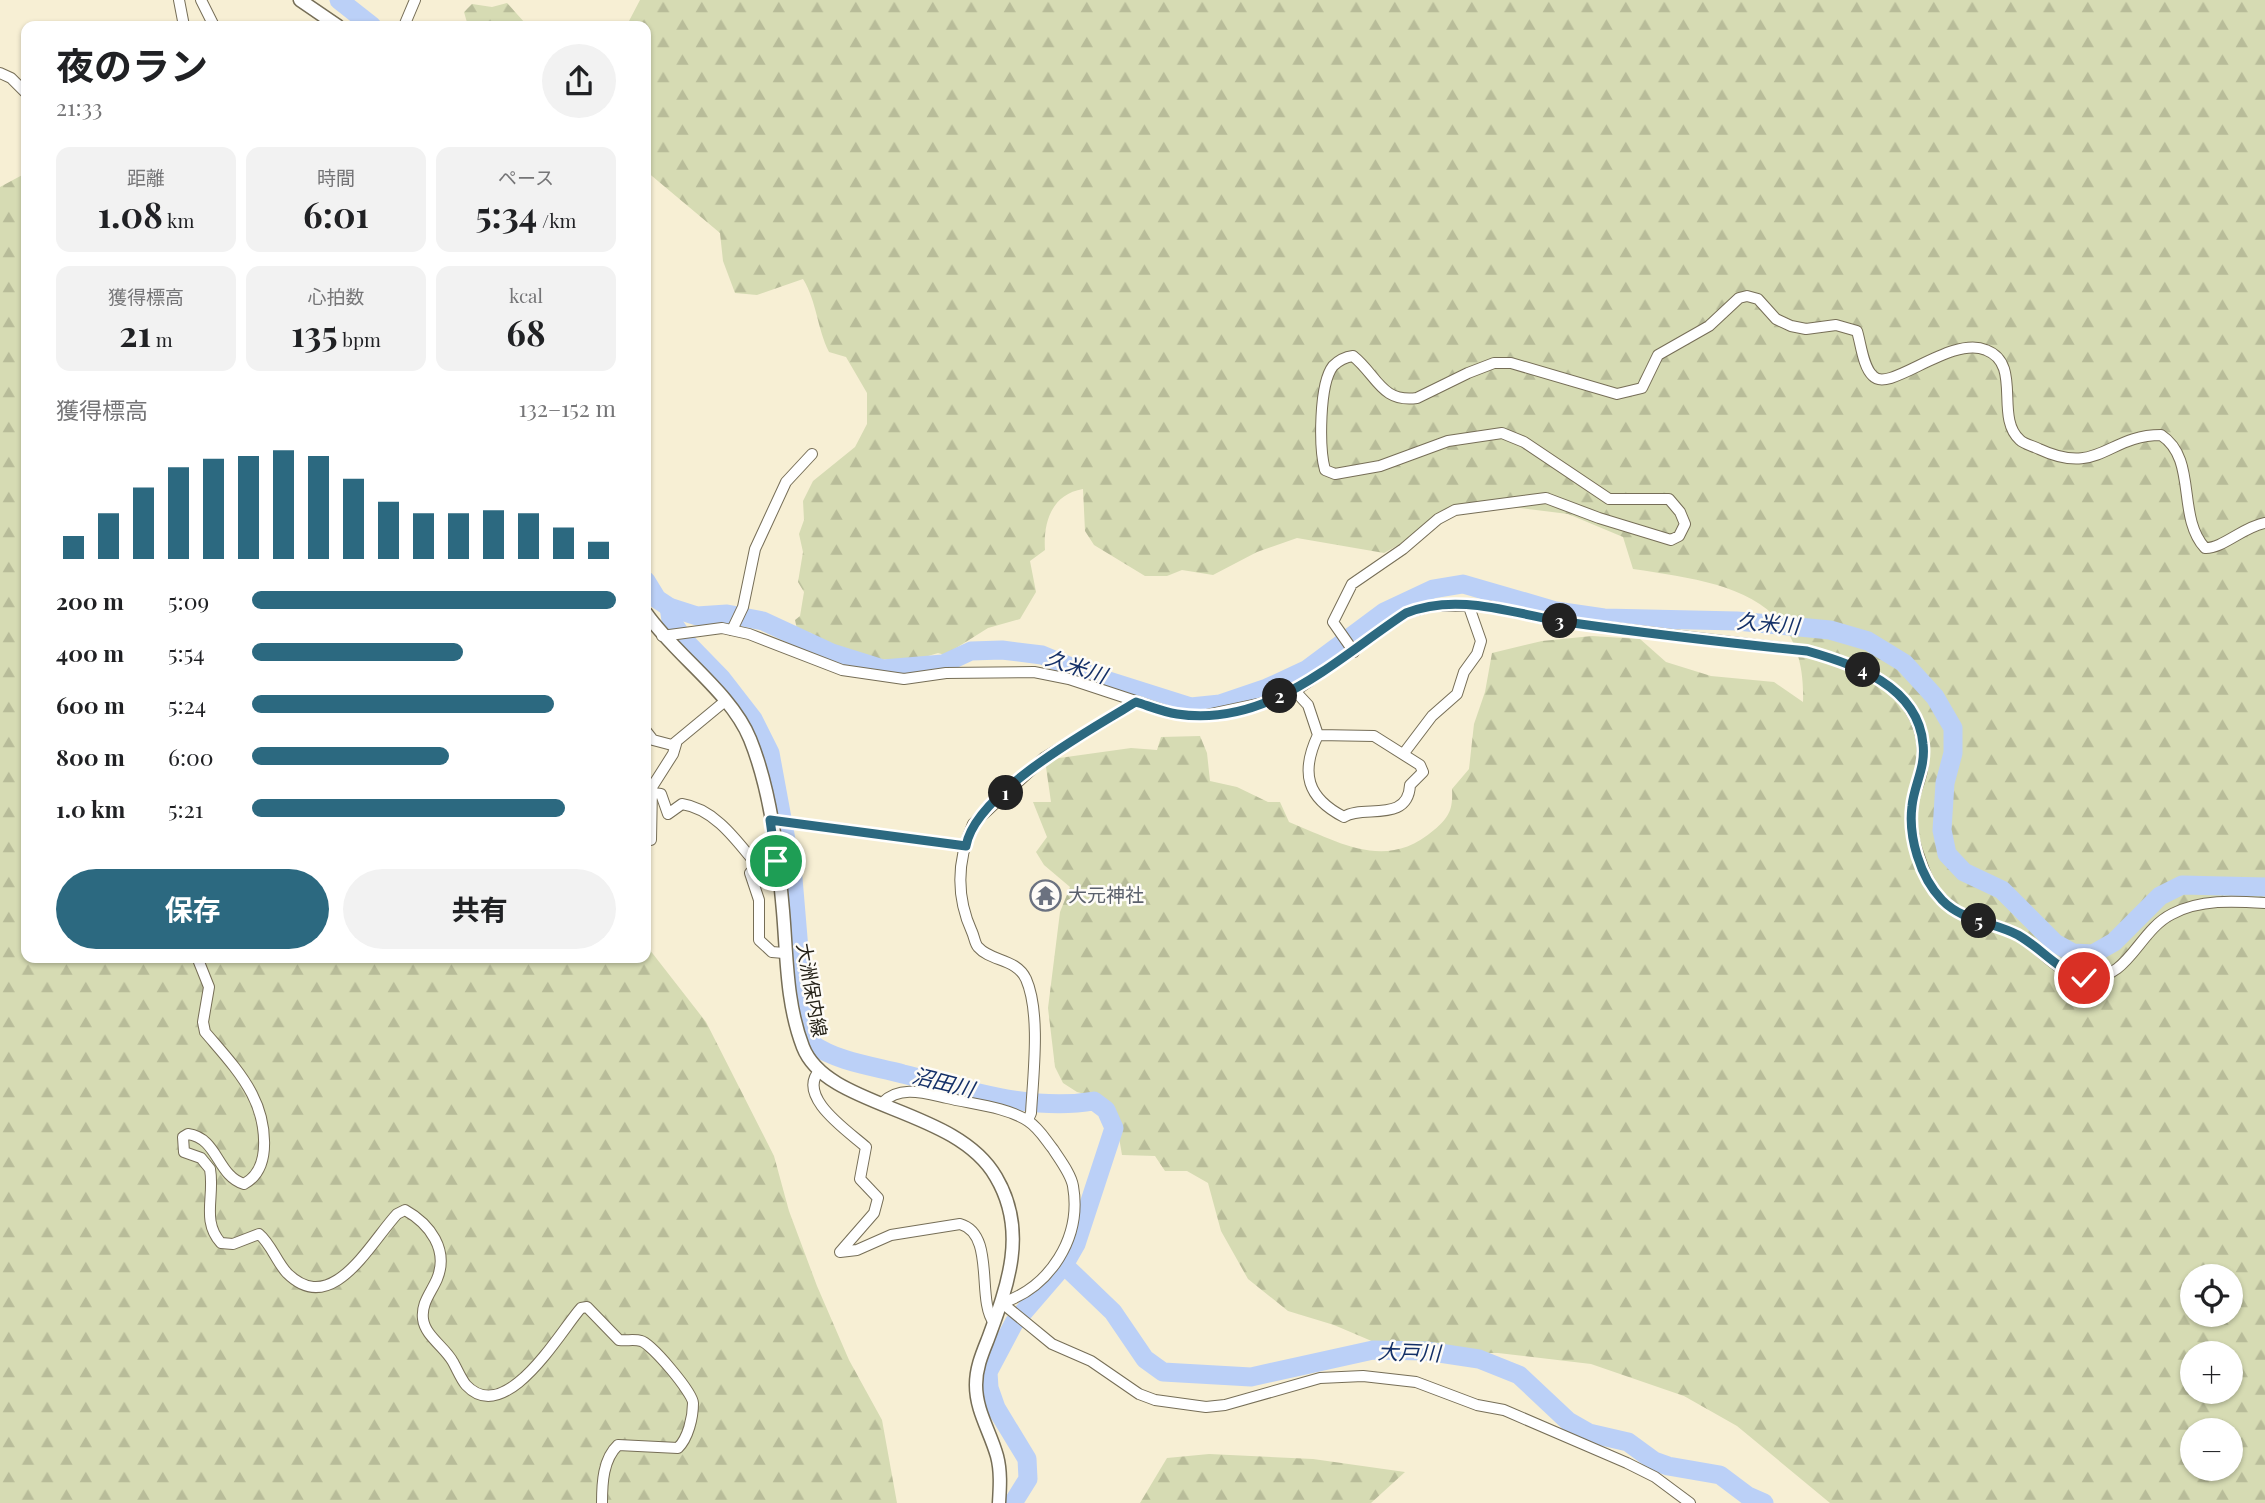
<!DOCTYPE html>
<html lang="ja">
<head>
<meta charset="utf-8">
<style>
	:root { --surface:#fff; --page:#f2f2f2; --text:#202124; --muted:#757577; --accent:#2c6980 }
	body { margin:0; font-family:"Playfair Display","Noto Sans JP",serif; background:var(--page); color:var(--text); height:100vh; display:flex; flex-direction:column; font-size:26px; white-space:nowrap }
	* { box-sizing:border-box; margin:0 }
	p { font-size:23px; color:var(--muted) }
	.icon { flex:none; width:38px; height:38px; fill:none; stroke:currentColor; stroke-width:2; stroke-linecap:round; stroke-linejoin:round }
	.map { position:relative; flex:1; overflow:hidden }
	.drawer { position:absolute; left:21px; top:21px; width:630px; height:942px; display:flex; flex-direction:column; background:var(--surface); border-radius:14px; box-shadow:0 2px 5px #0004 }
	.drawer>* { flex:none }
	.controls { position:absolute; left:2180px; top:1264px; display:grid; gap:14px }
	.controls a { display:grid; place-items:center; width:63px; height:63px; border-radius:50%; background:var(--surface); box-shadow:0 2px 5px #0004; font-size:35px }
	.pin { position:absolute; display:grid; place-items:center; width:60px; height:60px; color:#fff; margin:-30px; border:4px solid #fff; border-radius:50%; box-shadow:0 2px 7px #0007 }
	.km { position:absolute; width:35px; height:35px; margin:-18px; border-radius:50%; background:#222; color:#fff; font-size:19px; line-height:35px; text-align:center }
	.round { display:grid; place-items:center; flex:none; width:74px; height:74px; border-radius:37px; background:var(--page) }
	.head { display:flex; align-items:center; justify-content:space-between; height:119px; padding:0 35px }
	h1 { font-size:38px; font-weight:700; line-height:52px }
	.metrics { display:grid; grid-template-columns:repeat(3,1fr); gap:10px; height:119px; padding:7px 35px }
	.metrics div { display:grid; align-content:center; border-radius:14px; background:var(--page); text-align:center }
	.metrics b { font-size:35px; font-weight:700 }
	.metrics small { font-size:19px; font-weight:400 }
	.metrics p { font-size:19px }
	.chart { height:196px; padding:14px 35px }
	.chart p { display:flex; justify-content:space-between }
	.chart svg { width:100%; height:126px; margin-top:7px; stroke:var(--accent); stroke-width:6 }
	.action { display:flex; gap:14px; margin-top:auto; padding:14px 35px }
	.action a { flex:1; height:80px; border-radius:42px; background:var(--accent); color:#fff; font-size:28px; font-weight:700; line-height:80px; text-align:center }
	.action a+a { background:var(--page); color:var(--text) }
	ul { padding:0 35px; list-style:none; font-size:23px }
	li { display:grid; grid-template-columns:112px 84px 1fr; align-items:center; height:52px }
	li i { height:18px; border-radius:9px; background:var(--accent) }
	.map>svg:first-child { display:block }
	.forest { fill:url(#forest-firs); fill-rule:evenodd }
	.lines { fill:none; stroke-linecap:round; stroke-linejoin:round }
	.river { stroke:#bbd0f7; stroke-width:19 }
	.minor-casing { stroke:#766e57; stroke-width:12 }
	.secondary-casing { stroke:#766e57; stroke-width:15 }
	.minor { stroke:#fff; stroke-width:10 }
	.secondary { stroke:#fff; stroke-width:12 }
	.route-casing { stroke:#fff; stroke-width:14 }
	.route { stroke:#2c6980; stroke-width:9 }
	.labels { text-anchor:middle; stroke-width:5; stroke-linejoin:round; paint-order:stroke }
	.worship-label { font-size:19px; fill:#5b616d; stroke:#fefcf7; text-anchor:start }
	.street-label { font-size:19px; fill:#252218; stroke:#fefcf7 }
	.water-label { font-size:21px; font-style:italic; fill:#143068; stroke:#fefcf7 }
</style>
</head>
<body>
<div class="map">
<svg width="2265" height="1503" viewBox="0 0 2265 1503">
	<defs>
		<pattern id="forest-firs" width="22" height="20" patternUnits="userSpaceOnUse" patternTransform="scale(1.75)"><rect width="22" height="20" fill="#d6dbb3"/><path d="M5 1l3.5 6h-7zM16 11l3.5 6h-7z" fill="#b8bc99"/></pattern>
	</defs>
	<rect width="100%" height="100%" fill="#f7efd4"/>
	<g class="forest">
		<path d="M640,0H2265V1503H1830L1737,1426L1684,1396L1591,1364L1498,1353H1435L1388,1348L1334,1325L1288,1311L1248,1279L1221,1231L1208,1183L1187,1171H1165L1155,1156L1122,1155L1115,1114L1097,1097L1077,1092L1063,1083L1055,1067L1048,1008L1060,912L1070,887L1044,865L1036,852L1047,837L1033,802H1051L1045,760L1131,748L1157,750L1161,737L1200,736L1207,753L1210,781L1237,787L1268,802H1280L1289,822C1339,842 1386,872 1434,830C1450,817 1453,808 1452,789L1469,769L1474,724L1485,692L1492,653L1542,641L1592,636L1640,639L1666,662L1711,676L1774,682L1803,702C1807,592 1719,582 1633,569L1623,537L1568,514L1505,506L1454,514L1384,553L1297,538L1257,552L1213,575L1182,570L1167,576H1145L1094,545L1085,531L1083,489C1052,494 1043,522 1045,550L1030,561L1036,592L1020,619L988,628L945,655L938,653L915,660L860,659L837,652L811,633L797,629L795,620L800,616L804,592L798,582L803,552L799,534L804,520L803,501L813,481L855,447L867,424V393L846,357L829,352C817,328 817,302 803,279L757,295L735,293L723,261L720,233L646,171V26H604L629,21ZM2193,1276H2231V1314H2193ZM2193,1353H2231V1391H2193ZM2193,1430H2231V1468H2193Z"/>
		<path d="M507,3L525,23L534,26H468L464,12L472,4L492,7Z"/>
		<path d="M26,173V957H646V945L706,1022L774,1156L789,1211L817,1286L849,1360L882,1420L897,1503H0V187Z"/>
		<path d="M1209,1454L1313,1459L1405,1472L1371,1503H1140L1167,1458Z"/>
	</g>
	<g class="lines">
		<g class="river">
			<path d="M339,0L372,26"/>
			<path d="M646,581L657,599L669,607L697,616L727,614L763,621L832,653L883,669L943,664L971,651L1002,650L1042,655L1093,676L1191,707L1220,704L1267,688L1306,670L1384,612L1433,589L1463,584L1556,611L1604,618L1737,621L1830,630L1868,641L1904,663L1935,697L1953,728V753L1945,783L1942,830L1947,854L1964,872L2002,890L2055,943L2073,953L2093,954L2114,942L2160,896L2182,885L2265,887"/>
			<path d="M669,607L671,620L685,641L722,679L753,719L770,753L793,878L806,1033L812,1044C838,1062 873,1066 903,1074C965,1089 1030,1112 1094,1101L1106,1110L1114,1128L1076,1244L1064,1265L1014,1323L988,1372L989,1388L996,1408L1027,1459L1028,1479L1013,1503"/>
			<path d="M1064,1265L1113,1312L1145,1359L1163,1372L1251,1377L1373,1350L1426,1351L1479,1359L1519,1375L1568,1421L1589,1433L1628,1442L1654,1461L1668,1466L1720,1475L1748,1496L1764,1503"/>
		</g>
		<defs>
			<g id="minor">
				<path d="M179,0L184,26"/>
				<path d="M201,0L214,26"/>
				<path d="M404,26L415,0"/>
				<path d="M0,73L11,78L26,93"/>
				<path d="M732,630L743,607L755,549L786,482L812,454"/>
				<path d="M662,636L722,628L749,634L842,670L904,679L946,673L1034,672L1069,679L1175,714L1201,716L1262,703L1295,691L1406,613L1432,606H1488L1555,621L1807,651C1867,667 1932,694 1922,770C1920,782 1914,793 1912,805C1908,824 1914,844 1921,862C1926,876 1932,892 1944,902C1965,921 1992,923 2016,934C2041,947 2058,976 2087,978C2129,980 2138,931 2172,914C2200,899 2234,901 2265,903"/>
				<path d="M1354,652L1333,622L1352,584L1403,549L1438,519L1455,510L1546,498L1599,518L1671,540L1679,536L1685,524L1680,512L1669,499H1609L1524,442L1502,433L1448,441L1380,466L1335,474L1325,470C1319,448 1319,384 1333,366C1339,360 1345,357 1353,356C1377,375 1381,403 1417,398L1468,373L1494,363H1511L1617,394L1642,388L1658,355L1709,326L1739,298L1747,296L1758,299L1776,319L1791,326L1806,329L1836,325L1857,331C1861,344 1863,367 1873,376C1889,394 1950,335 1986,350C2023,364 1994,417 2020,440C2024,444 2033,446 2039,449C2099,477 2107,435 2161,435C2198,459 2176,516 2205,548C2222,549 2243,527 2265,523"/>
				<path d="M1295,691L1308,705L1318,735L1374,736L1420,765L1423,772L1410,785C1408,824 1362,804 1344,817C1307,798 1300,773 1318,735"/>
				<path d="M646,731L653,740L672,745L724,702"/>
				<path d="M1404,753L1432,716L1457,694L1464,672L1477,654L1481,641L1468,604"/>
				<path d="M653,793L661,794L668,814L682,804C715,809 737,841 756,864L776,861"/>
				<path d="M770,820L966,846"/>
				<path d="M651,840L652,787L673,754L676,744"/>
				<path d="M758,865L750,873L759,900V940L772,952L784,953"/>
				<path d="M197,957L209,987L203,1022L205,1032C221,1051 240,1071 252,1094C265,1119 274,1168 244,1184C217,1176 218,1138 188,1134L183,1137L184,1152L201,1158L210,1169C215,1196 201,1221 221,1243L233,1244L259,1234C271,1244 276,1261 287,1273C332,1318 370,1243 397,1214L405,1210C430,1224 449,1250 437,1279C431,1293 421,1303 423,1319C425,1336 445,1347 453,1362C457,1369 461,1379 466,1385C506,1428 561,1330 581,1308L587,1307L619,1340C626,1341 635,1339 641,1341C651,1343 693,1393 693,1403C693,1418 688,1438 678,1448L618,1445C603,1459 602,1483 602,1503"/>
				<path d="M820,1070C795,1096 848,1131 866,1147L860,1179L878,1198L874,1213L840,1252L857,1250L891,1235L960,1224C996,1234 976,1300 994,1323"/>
				<path d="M882,1103C900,1085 924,1093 947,1098C972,1104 1007,1107 1028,1121C1039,1128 1045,1139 1053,1149C1060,1160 1071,1174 1073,1186C1082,1238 1050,1287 1002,1303"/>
				<path d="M1028,1120L1031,1113C1033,1076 1041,1013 1026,979C1016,958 991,962 978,947C975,944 974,936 972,932C956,897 957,860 973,824L1044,758L1136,702"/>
				<path d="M1002,1303L1052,1344L1091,1361L1139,1394L1155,1400L1206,1407L1225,1405L1320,1378L1363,1376L1416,1382L1477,1405L1504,1410L1627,1463L1655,1477L1690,1503"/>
			</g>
			<g id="secondary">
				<path d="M300,0L338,26"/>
				<path d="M646,613C675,655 731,692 750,739C771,791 778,855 783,911C787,956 786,1003 803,1047C827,1109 956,1107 996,1177C1028,1231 1008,1285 988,1339C982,1354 976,1368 976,1385C976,1411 990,1431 997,1456C1001,1471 1000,1487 999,1503"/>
			</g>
		</defs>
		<use href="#minor" class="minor-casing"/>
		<use href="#secondary" class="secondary-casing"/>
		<use href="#minor" class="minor"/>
		<use href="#secondary" class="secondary"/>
	</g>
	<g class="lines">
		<defs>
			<path id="route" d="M776,861L770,820L966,846C975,793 1091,729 1136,702C1149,706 1163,712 1177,714C1268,728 1336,659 1406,613C1461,591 1518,616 1573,623C1651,634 1729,643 1807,651C1854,664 1918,686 1923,744C1926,767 1914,785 1912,806C1908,837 1920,877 1942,900C1962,921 1993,922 2018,935C2044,950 2054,968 2084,978"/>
		</defs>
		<use href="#route" class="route-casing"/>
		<use href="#route" class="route"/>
	</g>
	<defs>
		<symbol id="temple-ring" viewBox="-11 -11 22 22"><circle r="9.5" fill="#fefcf7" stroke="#6b7280" stroke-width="1.5"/><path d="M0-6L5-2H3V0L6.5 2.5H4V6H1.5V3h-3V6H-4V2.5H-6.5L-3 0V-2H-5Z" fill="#6b7280"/></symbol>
	</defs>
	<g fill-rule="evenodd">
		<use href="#temple-ring" x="1028" y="878" width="35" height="35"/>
	</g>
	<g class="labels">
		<g class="worship-label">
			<text x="1068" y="902">大元神社</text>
		</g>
		<g class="street-label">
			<text transform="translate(812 990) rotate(80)" y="7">大洲保内線</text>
		</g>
		<g class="water-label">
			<text transform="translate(1768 624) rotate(5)" y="7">久米川</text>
			<text transform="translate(1076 667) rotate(18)" y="7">久米川</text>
			<text transform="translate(943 1083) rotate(14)" y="7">沼田川</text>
			<text transform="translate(1409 1353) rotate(2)" y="7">大戸川</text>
		</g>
	</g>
</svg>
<div class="controls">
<a><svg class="icon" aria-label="locate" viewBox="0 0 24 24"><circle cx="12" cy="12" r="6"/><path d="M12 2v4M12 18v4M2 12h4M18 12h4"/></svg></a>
<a>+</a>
<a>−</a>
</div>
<div class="pin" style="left:776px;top:861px;background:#1e9e55"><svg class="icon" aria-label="arrive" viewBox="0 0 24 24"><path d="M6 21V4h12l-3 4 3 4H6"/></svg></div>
<div class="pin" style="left:2084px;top:978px;background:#d93025"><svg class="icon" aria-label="check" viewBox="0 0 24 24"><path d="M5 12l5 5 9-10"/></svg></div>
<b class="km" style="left:1006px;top:793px">1</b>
<b class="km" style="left:1280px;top:696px">2</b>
<b class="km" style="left:1560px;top:621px">3</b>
<b class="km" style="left:1863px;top:670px">4</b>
<b class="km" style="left:1979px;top:921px">5</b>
<section class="drawer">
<div class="head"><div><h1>夜のラン</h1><p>21:33</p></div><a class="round"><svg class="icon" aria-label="share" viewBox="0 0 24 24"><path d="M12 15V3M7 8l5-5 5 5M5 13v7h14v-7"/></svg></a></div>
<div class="metrics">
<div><p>距離</p><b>1.08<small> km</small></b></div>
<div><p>時間</p><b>6:01</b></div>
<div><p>ペース</p><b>5:34<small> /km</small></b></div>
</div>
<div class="metrics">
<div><p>獲得標高</p><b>21<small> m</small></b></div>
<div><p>心拍数</p><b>135<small> bpm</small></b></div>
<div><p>kcal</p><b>68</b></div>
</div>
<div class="chart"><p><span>獲得標高</span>132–152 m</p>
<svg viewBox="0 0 160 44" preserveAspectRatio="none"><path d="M5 44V36M15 44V28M25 44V19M35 44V12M45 44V9M55 44V8M65 44V6M75 44V8M85 44V16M95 44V24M105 44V28M115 44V28M125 44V27M135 44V28M145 44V33M155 44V38"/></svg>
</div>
<ul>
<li><b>200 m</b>5:09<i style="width:100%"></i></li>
<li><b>400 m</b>5:54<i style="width:58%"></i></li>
<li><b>600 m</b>5:24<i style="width:83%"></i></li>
<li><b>800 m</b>6:00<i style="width:54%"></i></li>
<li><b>1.0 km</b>5:21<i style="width:86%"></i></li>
</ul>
<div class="action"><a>保存</a><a>共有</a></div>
</section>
</div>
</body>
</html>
